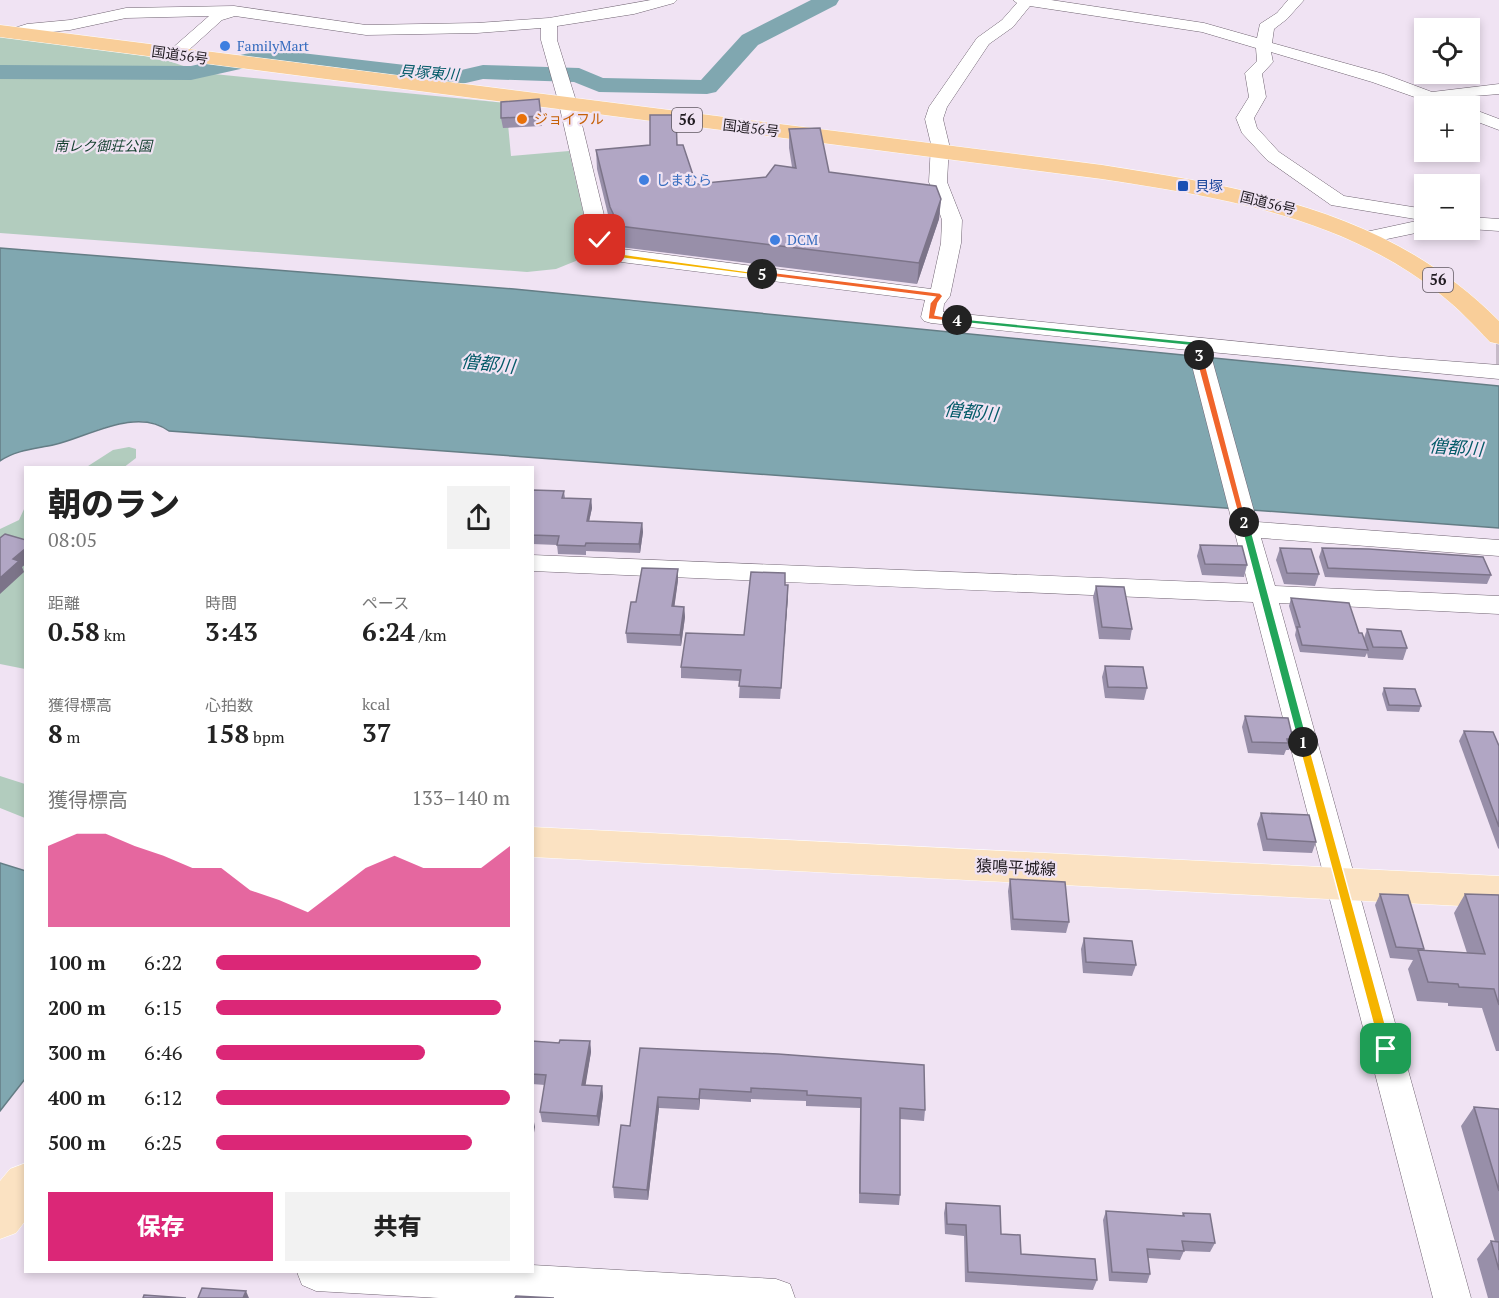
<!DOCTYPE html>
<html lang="ja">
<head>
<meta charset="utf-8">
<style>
	:root { --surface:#fff; --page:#f2f2f2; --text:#222; --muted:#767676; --accent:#db2777 }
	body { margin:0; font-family:"PT Serif","Noto Sans JP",serif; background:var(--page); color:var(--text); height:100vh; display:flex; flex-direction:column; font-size:22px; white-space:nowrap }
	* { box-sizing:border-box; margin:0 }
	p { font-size:20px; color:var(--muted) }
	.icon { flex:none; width:33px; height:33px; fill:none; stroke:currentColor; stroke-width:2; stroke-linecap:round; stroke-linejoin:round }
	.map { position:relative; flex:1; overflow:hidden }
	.sheet { position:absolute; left:24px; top:466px; width:510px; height:807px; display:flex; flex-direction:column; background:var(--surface); border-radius:0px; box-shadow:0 3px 9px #0003 }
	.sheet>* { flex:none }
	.fabs { position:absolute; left:1414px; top:18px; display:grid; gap:12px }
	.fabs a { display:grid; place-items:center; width:66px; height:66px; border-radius:0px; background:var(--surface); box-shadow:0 3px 9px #0003; font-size:30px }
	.pin { position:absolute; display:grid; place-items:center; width:51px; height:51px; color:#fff; margin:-26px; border-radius:12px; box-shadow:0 3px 9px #0006 }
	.km { position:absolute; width:30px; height:30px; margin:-15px; border-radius:50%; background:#222; color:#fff; font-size:16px; line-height:30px; text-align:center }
	.round { display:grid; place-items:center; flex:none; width:63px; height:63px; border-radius:0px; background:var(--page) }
	.summary { display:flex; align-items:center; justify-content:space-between; height:102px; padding:0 24px }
	h1 { font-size:33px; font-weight:800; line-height:45px }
	.metrics { display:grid; grid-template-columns:repeat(3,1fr); gap:9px; height:102px; padding:6px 24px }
	.metrics div { display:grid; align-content:center }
	.metrics b { font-size:26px; font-weight:800 }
	.metrics small { font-size:16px; font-weight:400 }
	.metrics p { font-size:16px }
	.chart { height:168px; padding:12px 24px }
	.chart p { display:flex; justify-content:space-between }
	.chart svg { width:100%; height:108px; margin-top:6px; fill:var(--accent); opacity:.7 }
	.action { display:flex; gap:12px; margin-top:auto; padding:12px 24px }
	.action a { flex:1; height:69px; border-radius:0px; background:var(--accent); color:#fff; font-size:24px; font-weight:800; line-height:69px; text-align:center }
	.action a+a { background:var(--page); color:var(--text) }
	ul { padding:0 24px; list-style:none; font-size:20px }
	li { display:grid; grid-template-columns:96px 72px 1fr; align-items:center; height:45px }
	li i { height:15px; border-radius:8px; background:var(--accent) }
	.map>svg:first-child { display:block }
	.green { fill:#b2ccbe }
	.water { fill:#80a7b0; stroke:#647d85; stroke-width:1.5 }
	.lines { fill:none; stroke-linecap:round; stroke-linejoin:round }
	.river { fill:#80a7b0; fill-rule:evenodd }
	.minor-tunnel { stroke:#c7bbc9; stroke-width:22; stroke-dasharray:22 10; stroke-linecap:butt }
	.minor-casing { stroke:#706472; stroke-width:1 }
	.major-casing { stroke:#fff; stroke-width:1 }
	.highway-casing { stroke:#fff; stroke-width:1 }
	.minor { fill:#fff; fill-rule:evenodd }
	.major { fill:#fbe2c2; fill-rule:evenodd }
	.highway { fill:#f9ce99; fill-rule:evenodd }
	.wall { fill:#988fa9 }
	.shaded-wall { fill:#7c7489 }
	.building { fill:#b1a6c4; stroke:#7c7489; stroke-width:1.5 }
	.split-1 { fill:#f5b400; stroke:#fff; stroke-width:1.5 }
	.split-2 { fill:#22a559; stroke:#fff; stroke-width:1.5 }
	.split-3 { fill:#f0652b; stroke:#fff; stroke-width:1.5 }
	.split-4 { fill:#22a559; stroke:#fff; stroke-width:1.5 }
	.split-5 { fill:#f0652b; stroke:#fff; stroke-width:1.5 }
	.split-6 { fill:#f5b400; stroke:#fff; stroke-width:1.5 }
	.shop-dot { fill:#3f7fe0; stroke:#f0e3f3; stroke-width:2 }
	.food-dot { fill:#e8710a; stroke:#f0e3f3; stroke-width:2 }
	.transit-dot { fill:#1a4fb4; stroke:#f0e3f3; stroke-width:2 }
	.labels { text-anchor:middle; stroke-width:4.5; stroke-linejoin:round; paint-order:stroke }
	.far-shop-label { font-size:14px; fill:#366cbe; stroke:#f0e3f3; text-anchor:start }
	.far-street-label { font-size:14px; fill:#211c22; stroke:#f0e3f3 }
	.far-food-label { font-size:14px; fill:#c56008; stroke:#f0e3f3; text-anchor:start }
	.far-park-label { font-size:14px; font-style:italic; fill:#0f3d2b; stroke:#f0e3f3 }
	.far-transit-label { font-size:14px; fill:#164399; stroke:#f0e3f3; text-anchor:start }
	.far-water-label { font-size:15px; font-style:italic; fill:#055b69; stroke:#f0e3f3 }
	.shield { fill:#f0e3f3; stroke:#5f5861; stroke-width:1.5 }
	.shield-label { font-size:15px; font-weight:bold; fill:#211c22 }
	.street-label { font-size:16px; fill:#211c22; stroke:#f0e3f3 }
	.water-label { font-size:18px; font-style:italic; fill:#055b69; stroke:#f0e3f3 }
</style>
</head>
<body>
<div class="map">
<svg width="1499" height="1298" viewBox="0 0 1499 1298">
	<rect width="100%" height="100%" fill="#f0e3f3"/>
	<g class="green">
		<path d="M0,36L160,58L204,73L506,103L511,156L569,151L593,254L556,269L527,272L0,233Z"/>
		<path d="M129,447L136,449V458L123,468H85L113,450Z"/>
		<path d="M25,507V669L0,664V529L19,520Z"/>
		<path d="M0,776L25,784V818L0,808Z"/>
	</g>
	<g class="water">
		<path d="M0,248L514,289L1499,386V528L169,431C136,406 86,438 53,445C34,449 16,450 0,461Z"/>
		<path d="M0,863L26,871L25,1079L0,1111Z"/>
	</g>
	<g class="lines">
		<path class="river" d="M811,0H839L836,5L758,45L716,92L707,94L599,92L574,82L483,79L457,85L267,63L191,80L0,79V65L191,66L267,49L457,71L483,65L579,68L603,78L701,80L742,35Z"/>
		<path class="minor-tunnel" d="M1496,353H1499"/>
		<defs>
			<g id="minor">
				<path d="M651,0H677L674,3L634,14L557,26V40L577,104L610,240L614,248L931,289L941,243L942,220L929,182L931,144L925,119L929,107L977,38L1002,20L1017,3L1013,0H1051L1204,23L1257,38L1260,24L1277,13L1288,0H1304L1287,19L1274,29L1272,43L1384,74L1432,92L1499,84V94L1450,98L1461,102L1464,106H1440L1372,82L1271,52L1273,62L1262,74L1266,97L1254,118L1257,128L1279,152L1344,196L1425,209V230H1430L1368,243L1361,241L1358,237L1361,233L1421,220L1331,205L1267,160L1242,133L1236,118L1249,97L1245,73L1257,61L1256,48L1202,32L1030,6L1013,27L989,44L947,107L943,119L949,144L947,182L962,220L961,243L950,296L944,304L943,312L1393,357L1499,365V379L1210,352L1257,522L1499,540V556L1261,538L1275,586L1499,596V614L1279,603L1471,1298H1433L1253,602L532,571V555L1248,584L1188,350L931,323L924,321L921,317L925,300L621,262L599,256L590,240L559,104L541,40V28L477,33L366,35L235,16L222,20L181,57L175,59L167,54L169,51L209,16L126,18L70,30L29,34L14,38L6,33L8,30L27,24L70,20L126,8L234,6L366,25L477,23L549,18Z"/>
				<path d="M1470,108L1499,119V130L1470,119Z"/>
				<path d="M1470,217L1499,219V231L1470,229Z"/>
				<path d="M532,1265L776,1279L790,1284L795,1298H439L316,1291L302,1285L297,1272H532Z"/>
			</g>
			<g id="major">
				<path d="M532,827L1499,876V908L532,857Z"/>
				<path d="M26,1163V1220L16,1233L0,1239V1181L10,1169Z"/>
			</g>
			<path id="highway" d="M0,25L1102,165C1249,188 1390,211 1499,321V344L1490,342C1474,325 1458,308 1440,294C1343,217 1221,197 1102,179L0,37Z"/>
		</defs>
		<use href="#minor" class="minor-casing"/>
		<use href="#major" class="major-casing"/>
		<use href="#highway" class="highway-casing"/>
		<use href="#minor" class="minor"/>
		<use href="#major" class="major"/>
		<use href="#highway" class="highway"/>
	</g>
	<g class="wall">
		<path d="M539,99L542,126L503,128L501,118Z"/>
		<path d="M789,129L829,172L941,199L939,219L917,284L620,247L611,227L597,169L596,150L677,145L696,184L766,177L792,167L789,148Z"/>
		<path d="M532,490L564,491L565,498L591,499L592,508L589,522L642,523L643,532L640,553L586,551V555L558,554L557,545L532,544Z"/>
		<path d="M1200,545L1247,565L1244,577L1202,575L1197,556Z"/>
		<path d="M1280,548L1319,574L1315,586L1284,584L1276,560Z"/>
		<path d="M1322,548L1491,575L1487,584L1325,577L1319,557Z"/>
		<path d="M678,580L674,607H684L685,617L681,646L627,643L626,633L636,602Z"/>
		<path d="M785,585H788V596L780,699L739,698L740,681L681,678V667L744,635Z"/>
		<path d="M1096,586L1132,629L1130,640L1099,639L1093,597Z"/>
		<path d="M1291,598L1359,633L1364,638L1367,629L1407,648L1403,660L1368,658L1367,653L1365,657L1300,652L1295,635L1296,630L1289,606Z"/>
		<path d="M1105,666L1147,688L1144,700L1105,698L1102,677Z"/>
		<path d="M1384,688L1421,706L1419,712L1387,711L1382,694Z"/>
		<path d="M1245,716L1293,739L1289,750H1286L1284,755L1248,753L1242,727Z"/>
		<path d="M1464,731L1499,746V849L1498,848L1459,741Z"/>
		<path d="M1261,813L1316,842L1312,853L1263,851L1257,824Z"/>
		<path d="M1010,879L1069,922L1066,933L1011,930L1008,891Z"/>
		<path d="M1380,894L1424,949L1423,951L1467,953L1454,913L1465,894L1499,895V1051H1496L1482,1008L1448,1006V1003L1417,1001L1408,969L1413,960L1390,958L1375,905Z"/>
		<path d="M1084,938L1136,965L1132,976L1083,973L1081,949Z"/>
		<path d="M532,1041L559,1043L590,1041L591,1052L585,1085L602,1086L603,1096L599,1126L542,1122L540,1112L545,1085L532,1084Z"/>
		<path d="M640,1048L925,1110L924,1121L900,1119V1195L899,1205L859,1203L860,1108L806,1106V1101L751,1099V1102L700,1099L699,1110L659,1108L648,1200L614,1198L613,1187L630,1126Z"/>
		<path d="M1474,1107L1499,1109V1298H1488L1477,1259L1491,1241L1495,1242L1461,1126Z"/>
		<path d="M946,1203L1001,1234L1021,1254L1097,1280L1093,1290L965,1282L964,1236L945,1234L944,1213Z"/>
		<path d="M1106,1211L1182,1216L1183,1213L1215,1243L1210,1252L1184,1251L1180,1260L1148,1258L1150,1274L1147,1283L1109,1281L1103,1220Z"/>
	</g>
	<g class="shaded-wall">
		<path d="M941,199L939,219L917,284L919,263Z"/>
		<path d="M591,499L592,508L587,530V521Z"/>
		<path d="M642,523L643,532L640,553L639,544Z"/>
		<path d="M26,548V564L22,567L24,572L0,594V578L13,559Z"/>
		<path d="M678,569V580L673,617L672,606Z"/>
		<path d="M788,585V596L780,699L781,688Z"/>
		<path d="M684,607L685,617L681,646L680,635Z"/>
		<path d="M590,1041L591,1052L584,1095L582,1085Z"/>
		<path d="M602,1086L603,1096L599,1126L597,1116Z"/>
		<path d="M700,1089V1099L699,1110V1099Z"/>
		<path d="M658,1097L659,1108L648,1200L647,1190Z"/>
		<path d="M533,1117L535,1127L532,1144V1122Z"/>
		<path d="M246,1291L249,1298H243Z"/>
	</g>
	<g class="building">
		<path d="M539,99L541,116L501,118V102Z"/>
		<path d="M650,115H676L677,145H683L696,184L766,177L775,165L796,168L789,129L820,128L829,172L936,186L941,199L919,263L619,226L610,207L596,150L650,145Z"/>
		<path d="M532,490L564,491L562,498L591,499L587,521L642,523L639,544L586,543L585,546L557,545L559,536L532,535Z"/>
		<path d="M5,534L26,540V548L13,559L19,561L0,578V538Z"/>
		<path d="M1200,545L1242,546L1247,565L1205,564Z"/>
		<path d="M1280,548L1311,549L1319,574L1287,573Z"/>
		<path d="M1322,548L1369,549L1483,557L1491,575L1328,568Z"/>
		<path d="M642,568L678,569L672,606L684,607L680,635L626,633L631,602H636Z"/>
		<path d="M751,572L785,573V585H788L781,688L739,686L741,670L681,667L686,633L744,635Z"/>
		<path d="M1096,586L1124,587L1132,629L1102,627Z"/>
		<path d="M1291,598L1349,603L1359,633H1362L1368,650L1302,645L1297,627H1300Z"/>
		<path d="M1367,629L1401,631L1407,648L1373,647Z"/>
		<path d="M1105,666L1143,667L1147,688L1108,687Z"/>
		<path d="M1384,688L1415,689L1421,706L1389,705Z"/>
		<path d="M1245,716L1288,718L1293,739H1287L1288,743L1252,742Z"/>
		<path d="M1464,731L1493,732L1499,746V827Z"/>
		<path d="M1261,813L1309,815L1316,842L1267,839Z"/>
		<path d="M1010,879L1065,882L1069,922L1013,919Z"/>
		<path d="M1380,894L1408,895L1424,949L1396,947Z"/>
		<path d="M1465,894L1499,895V1005L1494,989L1459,987L1458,984L1428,982L1418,950L1485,954Z"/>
		<path d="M1084,938L1132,941L1136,965L1086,962Z"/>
		<path d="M560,1040L590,1041L582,1085L602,1086L597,1116L540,1112L546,1075L532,1074V1041L559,1043Z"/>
		<path d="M640,1048L778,1054L924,1065L925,1110L900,1108V1195L860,1193L861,1098L807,1095V1091L751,1088V1092L700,1089L699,1099L658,1097L647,1190L613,1187L621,1125L630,1126Z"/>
		<path d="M1474,1107L1499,1109V1191Z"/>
		<path d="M946,1203L1000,1206L1001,1234L1020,1235L1021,1254L1095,1259L1097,1280L968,1272L966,1225L947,1224Z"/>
		<path d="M1106,1211L1184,1216L1183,1213L1210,1214L1215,1243L1182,1241L1184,1251L1147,1249L1150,1274L1112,1272Z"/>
		<path d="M1491,1241L1499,1242V1270Z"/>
		<path d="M202,1288L246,1291L243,1298H198Z"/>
		<path d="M144,1295L186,1298H143Z"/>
		<path d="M516,1296L554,1298H515Z"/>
	</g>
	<path class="split-1" d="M1303,739L1308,742L1392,1049L1386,1055L1380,1049L1298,742Z"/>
	<path class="split-2" d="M1244,519L1249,522L1308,742L1303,746L1298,742L1240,522Z"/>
	<path class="split-3" d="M1199,353L1203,355L1247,524L1240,522L1195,355Z"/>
	<path class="split-4" d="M954,318L1197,342L1201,344L1203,355L1196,357L1194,346L957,322H954Z"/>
	<path class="split-5" d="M762,271L940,293L943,296L938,303L935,315L960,320L957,322L928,319L930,303L935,297L760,275Z"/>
	<path class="split-6" d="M597,238H602L609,250L622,254L766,274L762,276L621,258L604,253Z"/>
	<g class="shop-dot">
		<circle cx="225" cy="46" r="6"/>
		<circle cx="644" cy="180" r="6"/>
		<circle cx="775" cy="240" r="6"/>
	</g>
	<circle class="food-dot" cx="522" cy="119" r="6"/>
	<rect class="transit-dot" x="1177" y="180" width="12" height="12" rx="3"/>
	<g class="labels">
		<g class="far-shop-label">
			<text x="237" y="51">FamilyMart</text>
			<text x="656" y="185">しまむら</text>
			<text x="787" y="245">DCM</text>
		</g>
		<g class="far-street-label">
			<text transform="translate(180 55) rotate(8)" y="5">国道56号</text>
			<text transform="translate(751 128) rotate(7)" y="5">国道56号</text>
			<text transform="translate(1268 203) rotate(14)" y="5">国道56号</text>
		</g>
		<g class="far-food-label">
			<text x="534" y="124">ジョイフル</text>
		</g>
		<g class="far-park-label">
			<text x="103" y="151">南レク御荘公園</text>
		</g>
		<g class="far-transit-label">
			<text x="1195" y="191">貝塚</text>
		</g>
		<g class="far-water-label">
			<text transform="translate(429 73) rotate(4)" y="5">貝塚東川</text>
		</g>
		<g class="shield">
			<rect x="672" y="108" width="30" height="24" rx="4.5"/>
			<rect x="1423" y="268" width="30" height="24" rx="4.5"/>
		</g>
		<g class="shield-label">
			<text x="687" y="125">56</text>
			<text x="1438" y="285">56</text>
		</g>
		<g class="street-label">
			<text transform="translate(1016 867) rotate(3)" y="6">猿鳴平城線</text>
		</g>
		<g class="water-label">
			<text transform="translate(488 364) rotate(6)" y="6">僧都川</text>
			<text transform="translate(971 412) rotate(6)" y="6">僧都川</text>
			<text transform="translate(1456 448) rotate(4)" y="6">僧都川</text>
		</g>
	</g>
</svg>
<div class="fabs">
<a><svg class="icon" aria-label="locate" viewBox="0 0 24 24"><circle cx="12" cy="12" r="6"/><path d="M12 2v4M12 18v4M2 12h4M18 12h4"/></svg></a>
<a>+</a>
<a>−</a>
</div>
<div class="pin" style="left:1386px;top:1049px;background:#1e9e55"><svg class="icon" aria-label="arrive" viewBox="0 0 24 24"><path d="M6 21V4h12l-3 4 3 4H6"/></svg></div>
<div class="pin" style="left:600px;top:240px;background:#d93025"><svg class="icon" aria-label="check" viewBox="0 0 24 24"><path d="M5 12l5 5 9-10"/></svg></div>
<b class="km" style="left:1303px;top:742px">1</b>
<b class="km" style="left:1244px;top:522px">2</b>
<b class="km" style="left:1199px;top:355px">3</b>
<b class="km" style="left:957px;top:320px">4</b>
<b class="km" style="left:762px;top:274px">5</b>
<section class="sheet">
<div class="summary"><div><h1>朝のラン</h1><p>08:05</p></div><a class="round"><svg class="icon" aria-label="share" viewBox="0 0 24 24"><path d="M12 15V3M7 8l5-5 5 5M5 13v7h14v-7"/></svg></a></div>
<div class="metrics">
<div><p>距離</p><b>0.58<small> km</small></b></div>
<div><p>時間</p><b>3:43</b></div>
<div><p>ペース</p><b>6:24<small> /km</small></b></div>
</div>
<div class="metrics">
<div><p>獲得標高</p><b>8<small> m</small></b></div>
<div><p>心拍数</p><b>158<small> bpm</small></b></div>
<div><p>kcal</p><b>37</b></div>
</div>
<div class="chart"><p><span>獲得標高</span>133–140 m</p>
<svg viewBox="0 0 160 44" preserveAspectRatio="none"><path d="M0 44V11L10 6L20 6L30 11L40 15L50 20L60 20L70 29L80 33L90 38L100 29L110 20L120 15L130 20L140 20L150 20L160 11V44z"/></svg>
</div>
<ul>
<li><b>100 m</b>6:22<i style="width:90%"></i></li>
<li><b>200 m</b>6:15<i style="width:97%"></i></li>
<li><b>300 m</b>6:46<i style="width:71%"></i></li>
<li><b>400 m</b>6:12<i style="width:100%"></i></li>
<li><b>500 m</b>6:25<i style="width:87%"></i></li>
</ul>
<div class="action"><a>保存</a><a>共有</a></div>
</section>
</div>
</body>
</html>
